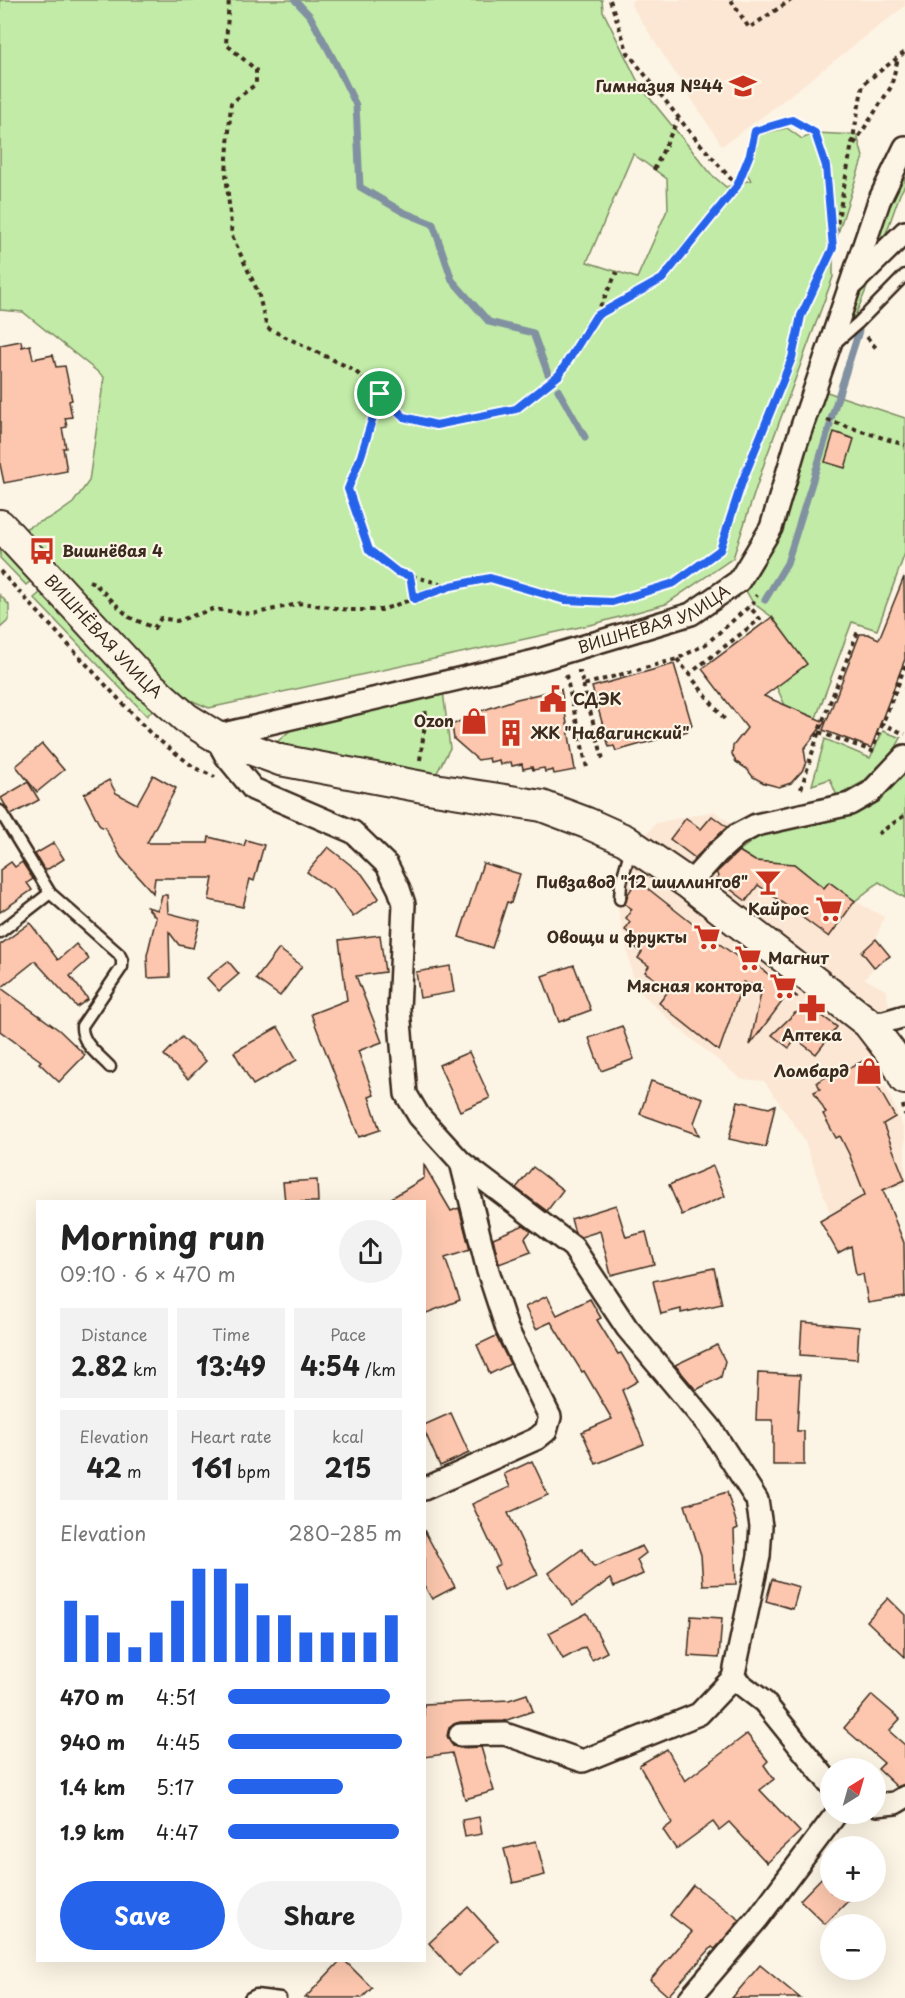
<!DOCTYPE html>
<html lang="en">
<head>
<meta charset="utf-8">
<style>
	:root { --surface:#fff; --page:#f2f2f2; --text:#222; --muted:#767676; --accent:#2563eb }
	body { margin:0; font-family:"Playpen Sans",sans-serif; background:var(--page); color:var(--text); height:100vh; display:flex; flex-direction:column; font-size:22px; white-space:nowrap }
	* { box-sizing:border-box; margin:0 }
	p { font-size:20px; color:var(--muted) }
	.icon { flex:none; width:33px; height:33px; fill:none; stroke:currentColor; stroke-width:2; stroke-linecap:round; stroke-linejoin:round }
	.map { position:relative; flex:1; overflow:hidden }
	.details { position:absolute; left:36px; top:1200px; width:390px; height:762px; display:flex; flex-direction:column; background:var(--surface); border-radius:0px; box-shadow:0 6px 24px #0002 }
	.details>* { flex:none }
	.needle { width:39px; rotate:37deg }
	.tools { position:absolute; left:820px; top:1758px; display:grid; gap:12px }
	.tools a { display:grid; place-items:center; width:66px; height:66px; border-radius:50%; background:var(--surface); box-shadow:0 6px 24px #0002; font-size:30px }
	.pin { position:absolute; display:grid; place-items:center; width:51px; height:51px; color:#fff; margin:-26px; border:3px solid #fff; border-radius:50%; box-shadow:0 2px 6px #0007 }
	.round { display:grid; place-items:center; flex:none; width:63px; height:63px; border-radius:32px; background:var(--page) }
	.summary { display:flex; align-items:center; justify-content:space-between; height:102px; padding:0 24px }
	h1 { font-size:33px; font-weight:700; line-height:45px }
	.figures { display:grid; grid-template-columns:repeat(3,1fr); gap:9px; height:102px; padding:6px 24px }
	.figures div { display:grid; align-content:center; border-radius:0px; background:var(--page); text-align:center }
	.figures b { font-size:26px; font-weight:700 }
	.figures small { font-size:16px; font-weight:400 }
	.figures p { font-size:16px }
	.chart { height:168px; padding:12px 24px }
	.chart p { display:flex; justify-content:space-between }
	.chart svg { width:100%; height:108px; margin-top:6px; stroke:var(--accent); stroke-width:6 }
	.cta { display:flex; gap:12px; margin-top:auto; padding:12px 24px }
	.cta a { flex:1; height:69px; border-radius:36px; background:var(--accent); color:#fff; font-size:24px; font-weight:700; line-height:69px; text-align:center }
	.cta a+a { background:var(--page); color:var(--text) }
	ul { padding:0 24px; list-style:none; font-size:20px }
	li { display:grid; grid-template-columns:96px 72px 1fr; align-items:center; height:45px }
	li i { height:15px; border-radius:8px; background:var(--accent) }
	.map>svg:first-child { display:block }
	.built { fill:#fce7d4 }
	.green { fill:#c1eba7; stroke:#7e8a62; stroke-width:1.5; fill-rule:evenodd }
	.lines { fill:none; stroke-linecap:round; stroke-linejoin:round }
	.stream { stroke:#8191a1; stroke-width:7 }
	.building { fill:#fcc7ae; stroke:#3b2a1e; stroke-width:1.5 }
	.lane-casing { stroke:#3b2a1e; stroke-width:15 }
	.street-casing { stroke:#3b2a1e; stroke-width:26 }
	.secondary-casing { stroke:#3b2a1e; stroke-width:34 }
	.path { stroke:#3b2a1e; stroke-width:4; stroke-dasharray:4.5 4.5; stroke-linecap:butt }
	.lane { stroke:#fcf5e5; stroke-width:10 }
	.street { stroke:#fcf5e5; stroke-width:21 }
	.secondary { stroke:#fcf5e5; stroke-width:30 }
	.path-bridge { stroke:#3b2a1e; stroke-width:4; stroke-dasharray:4.5 4.5; stroke-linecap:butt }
	.route-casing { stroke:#fff; stroke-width:12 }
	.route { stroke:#2563eb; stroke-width:8 }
	.labels { text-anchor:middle; stroke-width:4.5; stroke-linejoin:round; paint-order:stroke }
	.poi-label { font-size:16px; font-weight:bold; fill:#3b2a1e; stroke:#fcf5e5; text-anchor:end }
	.street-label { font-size:16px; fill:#3b2a1e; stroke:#fcf5e5 }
</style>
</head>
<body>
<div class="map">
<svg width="905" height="1998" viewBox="0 0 905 1998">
	<rect width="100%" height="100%" fill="#fcf5e5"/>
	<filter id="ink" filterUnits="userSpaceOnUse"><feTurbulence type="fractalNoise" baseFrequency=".0167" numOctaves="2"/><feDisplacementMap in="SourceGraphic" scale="12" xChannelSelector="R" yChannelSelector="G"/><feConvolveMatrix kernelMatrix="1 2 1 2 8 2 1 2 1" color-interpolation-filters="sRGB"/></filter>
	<g filter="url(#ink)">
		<g class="built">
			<path d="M632,0H905V6L766,114L722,146L631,5Z"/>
			<path d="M714,811L754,840L739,851L794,864L824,888L829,882L855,901L884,917L876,939L874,967L865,979L886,990L889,1005L859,1023L903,1127L905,1138V1184L830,1213L804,1139L764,1081L741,1079L678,1028L635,987L614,891L625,859L656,823Z"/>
		</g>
		<g class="green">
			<path d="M0,0H602L603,11L640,86L712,175L726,187L751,180L747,174L759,134L787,128L802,139L815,133L857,135L863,157L833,248V277L766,458L733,558L666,604L594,624L209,708L181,696L17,532L56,515L73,503L89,481L104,377L23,312L0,310ZM633,154L667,179L668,208L637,278L587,262Z"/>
			<path d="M905,163V185L900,194L882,245L871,252L884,204Z"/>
			<path d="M873,273L853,321L840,330L854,290Z"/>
			<path d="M818,389L905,418V553L877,630L852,622L816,718L785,705L776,686L806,663L772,617L753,603L741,582Z"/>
			<path d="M0,534L38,575L26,585L0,558Z"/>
			<path d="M48,586L158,704L147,716L34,598Z"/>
			<path d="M0,595L9,605V620L0,628Z"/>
			<path d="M443,691L450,748L433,780L270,748L292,729Z"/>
			<path d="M883,731L901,738L894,751L863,782L837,796L830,779L812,785L825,739L870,758Z"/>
			<path d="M905,769V898L879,882L855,901L829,882L824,888L794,864L755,861L739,851L762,834Z"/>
		</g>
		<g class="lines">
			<g class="stream">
				<path d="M295,0L310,16L335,62L356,105L360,187L403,212L433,224L452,280L489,322L533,333L548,374"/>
				<path d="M558,390L585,437"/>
				<path d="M831,419L859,331"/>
				<path d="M765,600L787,563L830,425"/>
			</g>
		</g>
		<g class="building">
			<path d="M21,341L22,347L30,345L33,359L53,355L56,367L65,366L72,400L69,401L72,417L65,418L67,427L62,428L66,448H63L67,471L4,483L0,464V345Z"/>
			<path d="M834,432L854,439L845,468L825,462Z"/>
			<path d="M904,577L905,659L871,748L823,730L860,634H868L879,639Z"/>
			<path d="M772,617L807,664L764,696L825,722L804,749L806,762L802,771L791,783L779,787L764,783L753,777L747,769L736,762L732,754L733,746L747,728L702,669Z"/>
			<path d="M674,664L692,725L687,727L688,731L616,751L614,746L609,747L592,687Z"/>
			<path d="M561,689L575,770L554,774L553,770L545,772L544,768L533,770L532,767L523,769L522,764L512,766L511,762L500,765L499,760L490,762L489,758L478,760L454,739L452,725L481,711L517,699Z"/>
			<path d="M42,744L64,770L37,792L16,766Z"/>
			<path d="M153,775L176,788L147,843H208L209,837L244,846L246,840L264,845L254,881L250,879L243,907L209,900L213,878H155L153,893L121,857L105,828L100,826L84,794L109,780L116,793L137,804Z"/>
			<path d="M28,782L39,800L11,815L1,798Z"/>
			<path d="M712,816L727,827L695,858L670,839L686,818L701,829Z"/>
			<path d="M54,843L64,859L45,871L35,854Z"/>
			<path d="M328,847L362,874L379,898L353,917L334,891L307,872Z"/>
			<path d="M739,851L755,861L794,864L824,888L829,882L855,901L829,937L758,885L746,901L717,879L719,876L716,873Z"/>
			<path d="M11,862L15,867L22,862L33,879L27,883L32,890L0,912V870Z"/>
			<path d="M483,863L520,874L511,903L507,902L492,948L459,937Z"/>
			<path d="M637,880L703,932L739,958L742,954L798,997L787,995L750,1045L762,988L743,982L719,1051L659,1003L670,989L645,972L649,966L638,958L642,952L632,945L637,939L625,930L630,922L626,918L632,909L625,904L628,894Z"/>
			<path d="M162,895H167L168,913L200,921L193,948L179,945L169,932L170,977L148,978L147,955L156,918L147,907L158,910Z"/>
			<path d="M30,923L58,960L76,944L89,959L70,976L88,999L77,1007L35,961L1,988L59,1030L85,1055L59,1082L39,1063L41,1061L0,1031V945Z"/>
			<path d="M380,935L385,972L356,976L382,1042L358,1051L374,1095L369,1097L380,1130L359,1137L311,1014L347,1000L339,940Z"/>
			<path d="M876,939L890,956L874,967L862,952Z"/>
			<path d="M279,949L302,966L280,996L256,979Z"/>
			<path d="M228,961L239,974L219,991L207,978Z"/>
			<path d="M574,965L591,1010L559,1022L542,976Z"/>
			<path d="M450,966L454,992L420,998L416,972Z"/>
			<path d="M813,1009L837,1027L816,1054L796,1039L789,1048L772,1035L795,1013Z"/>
			<path d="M622,1026L634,1059L601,1071L589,1038Z"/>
			<path d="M278,1027L297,1060L253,1085L234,1052Z"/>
			<path d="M182,1037L206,1061L188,1079L164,1055Z"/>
			<path d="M469,1052L490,1098L460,1111L439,1065Z"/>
			<path d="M863,1061L895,1117L883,1124L905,1180L883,1190L904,1243L905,1297L868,1303L863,1274L856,1275L851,1246L838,1253L820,1221L865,1195L849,1154L840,1136L836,1138L823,1114L826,1113L814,1092L820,1089L817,1082L840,1069L842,1072Z"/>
			<path d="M651,1081L703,1098L694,1123L699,1135L640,1114Z"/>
			<path d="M738,1101L769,1108L775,1105L766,1147L729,1139Z"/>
			<path d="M424,1165L451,1211L459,1208L470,1250L445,1258L460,1300L424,1314V1202H385L424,1178Z"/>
			<path d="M713,1166L725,1196L682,1215L669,1185Z"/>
			<path d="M533,1167L563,1190L547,1211L516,1188Z"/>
			<path d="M317,1180L318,1202H285L283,1182Z"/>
			<path d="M616,1205L626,1237L646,1232L654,1264L611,1275L600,1231L581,1237L575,1233L571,1219Z"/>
			<path d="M524,1225L531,1231L525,1238L531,1252L499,1264L493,1238Z"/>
			<path d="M714,1268L722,1304L681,1313V1309L661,1314L653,1281Z"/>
			<path d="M547,1296L557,1315L590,1299L601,1318L597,1320L618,1354L621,1353L638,1381L622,1390L644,1444L596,1464L582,1432L612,1419L584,1371L582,1372L551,1322L536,1329L525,1307Z"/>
			<path d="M802,1322L859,1327L857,1359L800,1355Z"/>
			<path d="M496,1336L510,1364L490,1374L477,1345Z"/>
			<path d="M717,1345L725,1361L721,1377L696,1390L675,1365Z"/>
			<path d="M758,1373L800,1375L797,1431H804V1465H773V1420H756Z"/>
			<path d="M451,1413L469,1453L440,1466L424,1430V1425Z"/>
			<path d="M532,1461L548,1495L508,1513L538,1575L504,1590L494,1567L500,1564L472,1504L510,1487L504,1474Z"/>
			<path d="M727,1492L738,1528L734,1530L736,1584L703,1585L701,1555L685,1505Z"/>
			<path d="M424,1530L455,1587L432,1599L424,1585Z"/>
			<path d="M642,1546L646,1553L637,1560L643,1574L614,1587L610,1579L573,1606L549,1573L582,1549L594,1567Z"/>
			<path d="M772,1579L799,1587L793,1609L766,1601Z"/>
			<path d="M888,1598L905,1615V1657L867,1621Z"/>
			<path d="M587,1613L607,1652L592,1660L585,1647L563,1659L549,1633Z"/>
			<path d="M691,1616L722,1618L719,1658L688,1656Z"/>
			<path d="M527,1694L533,1711L504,1721L460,1722L454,1724L449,1728L447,1736L453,1746L460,1748L481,1747L494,1791L465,1799L452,1753L424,1757V1704L509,1700Z"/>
			<path d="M872,1695L900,1719L889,1731L905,1745V1784L897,1787L878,1769L884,1763L844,1728Z"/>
			<path d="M747,1734L768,1761L764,1765L774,1779L760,1790L800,1832L767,1863L729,1822L719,1830L713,1822L676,1849L663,1830L672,1823L639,1765L667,1749L685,1781Z"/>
			<path d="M479,1817L482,1834L465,1837L462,1820Z"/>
			<path d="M536,1841L545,1875L513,1883L504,1849Z"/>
			<path d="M831,1868V1892H857L825,1924L800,1900Z"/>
			<path d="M693,1885L740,1920L715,1949L712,1947L668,1996L650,1980L692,1932L670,1915Z"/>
			<path d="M468,1907L498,1940L458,1976L429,1943Z"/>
			<path d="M341,1960H344L372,1988L362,1998H305Z"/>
			<path d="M760,1965L800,1998H732Z"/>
		</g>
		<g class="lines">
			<defs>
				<g id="lane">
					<path d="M835,343L858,323L905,275"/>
					<path d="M0,811L50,893L119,954L122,960V967L82,1026C81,1043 99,1055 110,1067"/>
					<path d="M620,899L621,883L631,848"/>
					<path d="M0,932L50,893"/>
					<path d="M250,1998L256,1995L280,1998"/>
				</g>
				<g id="street">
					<path d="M854,282L905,232"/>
					<path d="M689,884L717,853L737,835L756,825L850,804L871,792L905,756"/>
					<path d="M868,1023L884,1022L905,1016"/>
					<path d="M424,1489L536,1439L546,1431L550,1417L507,1329L488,1271L461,1162"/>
					<path d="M733,1678L764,1702L831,1785"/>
					<path id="s1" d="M460,1735L505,1734L583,1761L699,1714L733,1678L759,1556L761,1526L757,1500L710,1427L627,1328L573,1247L461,1162L419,1116L406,1094L399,1009L404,904L399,889L387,865L353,832L253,789L226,756L215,736L535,661L691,614L739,581L771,528L796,444L879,201L905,147"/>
					<path d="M876,1805L895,1803L905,1797"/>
					<path d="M690,1998L758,1918L836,1814"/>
				</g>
				<g id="secondary">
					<path id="s2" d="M0,525L141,678L186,718L215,736L280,760L428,788L542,806L587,823L625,840L689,884L868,1023L895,1058L905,1079"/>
				</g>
			</defs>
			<use href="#lane" class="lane-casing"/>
			<use href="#street" class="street-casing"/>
			<use href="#secondary" class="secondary-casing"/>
			<g class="path">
				<path d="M610,0L628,53L689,131L737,186"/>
				<path d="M731,0L749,28L791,0"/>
				<path d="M854,144L891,87L898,58"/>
				<path d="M654,170L678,119"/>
				<path d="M834,241L863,84L905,52"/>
				<path d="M596,315L617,272"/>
				<path d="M867,337L877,349"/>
				<path d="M380,394L361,456L348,489L369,550L397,572L449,586"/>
				<path d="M827,420L905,445"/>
				<path d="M0,571L151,734L195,768L215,777"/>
				<path d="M410,576L414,599"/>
				<path d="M89,581L94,583L129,617L154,628L161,618L177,621L213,609L252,614L302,603L349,610H381L451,586L490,578L565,600L612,602L674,583L720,550L742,482L791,358L801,316L833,248L826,166L815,133L792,120L755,131L750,154L737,186L662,279L596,316L559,375L515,409L436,425L404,417L354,370L267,328L258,292L232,236L226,173L231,103L256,84V70L226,44L229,0"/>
				<path d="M677,659L725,720"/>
				<path d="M577,672H580L583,685L677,659L706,644L753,603L757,595"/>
				<path d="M566,675L587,768"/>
				<path d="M688,675L760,619L749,606"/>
				<path d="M583,685L603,759"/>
				<path d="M819,732L872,751L905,666"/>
				<path d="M420,760L426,717L425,708"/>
				<path d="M801,789L820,728L858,631"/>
				<path d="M878,834L905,815"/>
				<path d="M903,1105L905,1115"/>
			</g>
			<use href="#lane" class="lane"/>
			<use href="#street" class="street"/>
			<use href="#secondary" class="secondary"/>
			<g class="path-bridge">
				<path d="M896,683L905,687"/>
				<path d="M880,723L905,734"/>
			</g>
		</g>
	</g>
	<g class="lines" filter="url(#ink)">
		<defs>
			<path id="route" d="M792,120L815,133L826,166L833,248L801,316L792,358L742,482L720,550L674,583L612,602L565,600L490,578L451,586L414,599L410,576L397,572L369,550L348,489L361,456L380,394L404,417L436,425L516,409L559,375L596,316L662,279L737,186L750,154L755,131Z"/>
		</defs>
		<use href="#route" class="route-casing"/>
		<use href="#route" class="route"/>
	</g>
	<defs>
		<symbol id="school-bare" viewBox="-9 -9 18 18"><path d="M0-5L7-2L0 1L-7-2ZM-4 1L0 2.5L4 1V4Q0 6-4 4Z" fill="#c8321e" stroke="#fcf5e5" stroke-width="2.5" paint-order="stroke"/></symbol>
		<symbol id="bus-bare" viewBox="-9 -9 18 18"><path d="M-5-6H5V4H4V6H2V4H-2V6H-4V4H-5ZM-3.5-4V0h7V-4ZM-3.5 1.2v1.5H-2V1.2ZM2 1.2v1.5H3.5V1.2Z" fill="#c8321e" stroke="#fcf5e5" stroke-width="2.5" paint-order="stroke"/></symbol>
		<symbol id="civic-bare" viewBox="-9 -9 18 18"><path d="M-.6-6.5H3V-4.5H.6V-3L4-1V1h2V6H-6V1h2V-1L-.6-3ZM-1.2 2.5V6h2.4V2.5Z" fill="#c8321e" stroke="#fcf5e5" stroke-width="2.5" paint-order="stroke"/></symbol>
		<symbol id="shop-bare" viewBox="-9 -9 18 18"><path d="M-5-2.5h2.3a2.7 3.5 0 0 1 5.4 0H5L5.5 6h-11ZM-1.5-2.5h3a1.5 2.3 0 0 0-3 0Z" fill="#c8321e" stroke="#fcf5e5" stroke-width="2.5" paint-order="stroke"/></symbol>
		<symbol id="building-bare" viewBox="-9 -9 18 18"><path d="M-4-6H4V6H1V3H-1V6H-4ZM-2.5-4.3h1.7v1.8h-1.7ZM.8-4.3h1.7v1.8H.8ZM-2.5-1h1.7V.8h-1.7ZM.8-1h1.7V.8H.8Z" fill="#c8321e" stroke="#fcf5e5" stroke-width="2.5" paint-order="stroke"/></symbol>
		<symbol id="bar-bare" viewBox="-9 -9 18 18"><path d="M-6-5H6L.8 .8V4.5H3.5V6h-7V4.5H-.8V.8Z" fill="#c8321e" stroke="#fcf5e5" stroke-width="2.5" paint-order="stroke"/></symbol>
		<symbol id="supermarket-bare" viewBox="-9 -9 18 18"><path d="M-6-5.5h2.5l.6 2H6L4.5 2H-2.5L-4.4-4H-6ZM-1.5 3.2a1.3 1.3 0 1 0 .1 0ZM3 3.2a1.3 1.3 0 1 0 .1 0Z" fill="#c8321e" stroke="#fcf5e5" stroke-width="2.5" paint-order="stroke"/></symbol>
		<symbol id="pharmacy-bare" viewBox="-9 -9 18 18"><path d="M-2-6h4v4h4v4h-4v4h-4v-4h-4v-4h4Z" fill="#c8321e" stroke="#fcf5e5" stroke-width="2.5" paint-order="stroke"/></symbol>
	</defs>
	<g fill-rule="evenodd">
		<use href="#school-bare" x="724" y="67" width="38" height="38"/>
		<use href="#bus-bare" x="23" y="532" width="38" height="38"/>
		<use href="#civic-bare" x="534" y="680" width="38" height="38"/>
		<use href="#shop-bare" x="455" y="702" width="38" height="38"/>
		<use href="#building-bare" x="492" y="714" width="38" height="38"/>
		<use href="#bar-bare" x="749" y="863" width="38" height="38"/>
		<use href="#supermarket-bare" x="810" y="890" width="38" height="38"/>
		<use href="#supermarket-bare" x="688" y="918" width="38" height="38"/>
		<use href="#supermarket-bare" x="729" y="939" width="38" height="38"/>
		<use href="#supermarket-bare" x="764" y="967" width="38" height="38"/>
		<use href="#pharmacy-bare" x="793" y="989" width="38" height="38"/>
		<use href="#shop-bare" x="850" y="1052" width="38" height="38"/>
	</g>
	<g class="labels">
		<g class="poi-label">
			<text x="723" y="92">Гимназия №44</text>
			<text x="62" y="557" text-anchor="start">Вишнёвая 4</text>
			<text x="573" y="705" text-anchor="start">СДЭК</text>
			<text x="454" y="727">Ozon</text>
			<text x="531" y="739" text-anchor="start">ЖК "Навагинский"</text>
			<text x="748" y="888">Пивзавод "12 шиллингов"</text>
			<text x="809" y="915">Кайрос</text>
			<text x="687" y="943">Овощи и фрукты</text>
			<text x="768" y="964" text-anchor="start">Магнит</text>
			<text x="763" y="992">Мясная контора</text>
			<text x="812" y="1041" text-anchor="middle">Аптека</text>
			<text x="849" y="1077">Ломбард</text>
		</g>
		<g class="street-label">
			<text dy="6" stroke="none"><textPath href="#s1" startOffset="1935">ВИШНЁВАЯ УЛИЦА</textPath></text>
			<text dy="6" stroke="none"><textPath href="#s2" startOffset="152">ВИШНЁВАЯ УЛИЦА</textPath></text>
		</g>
	</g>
</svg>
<div class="tools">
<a><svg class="needle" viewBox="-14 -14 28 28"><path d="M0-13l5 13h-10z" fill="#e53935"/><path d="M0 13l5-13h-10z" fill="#767676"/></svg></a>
<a>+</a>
<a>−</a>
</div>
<div class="pin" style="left:380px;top:394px;background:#1e9e55"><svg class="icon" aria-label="arrive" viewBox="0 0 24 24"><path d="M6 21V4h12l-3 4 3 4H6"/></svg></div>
<section class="details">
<div class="summary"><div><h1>Morning run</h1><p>09:10 · 6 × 470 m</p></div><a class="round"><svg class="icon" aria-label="share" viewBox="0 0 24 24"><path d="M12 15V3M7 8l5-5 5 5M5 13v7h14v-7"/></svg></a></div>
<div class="figures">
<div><p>Distance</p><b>2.82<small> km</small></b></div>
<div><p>Time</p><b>13:49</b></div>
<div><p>Pace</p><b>4:54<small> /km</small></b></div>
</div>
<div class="figures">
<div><p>Elevation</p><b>42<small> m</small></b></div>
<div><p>Heart rate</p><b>161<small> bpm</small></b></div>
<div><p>kcal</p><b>215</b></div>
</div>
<div class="chart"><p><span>Elevation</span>280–285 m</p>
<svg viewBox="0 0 160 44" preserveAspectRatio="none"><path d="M5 44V19M15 44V25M25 44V32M35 44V38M45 44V32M55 44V19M65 44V6M75 44V6M85 44V12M95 44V25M105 44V25M115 44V32M125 44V32M135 44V32M145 44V32M155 44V25"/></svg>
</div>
<ul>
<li><b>470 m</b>4:51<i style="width:93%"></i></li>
<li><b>940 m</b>4:45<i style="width:100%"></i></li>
<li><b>1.4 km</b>5:17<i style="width:66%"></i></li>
<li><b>1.9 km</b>4:47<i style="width:98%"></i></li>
</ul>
<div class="cta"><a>Save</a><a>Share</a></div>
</section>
</div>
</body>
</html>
